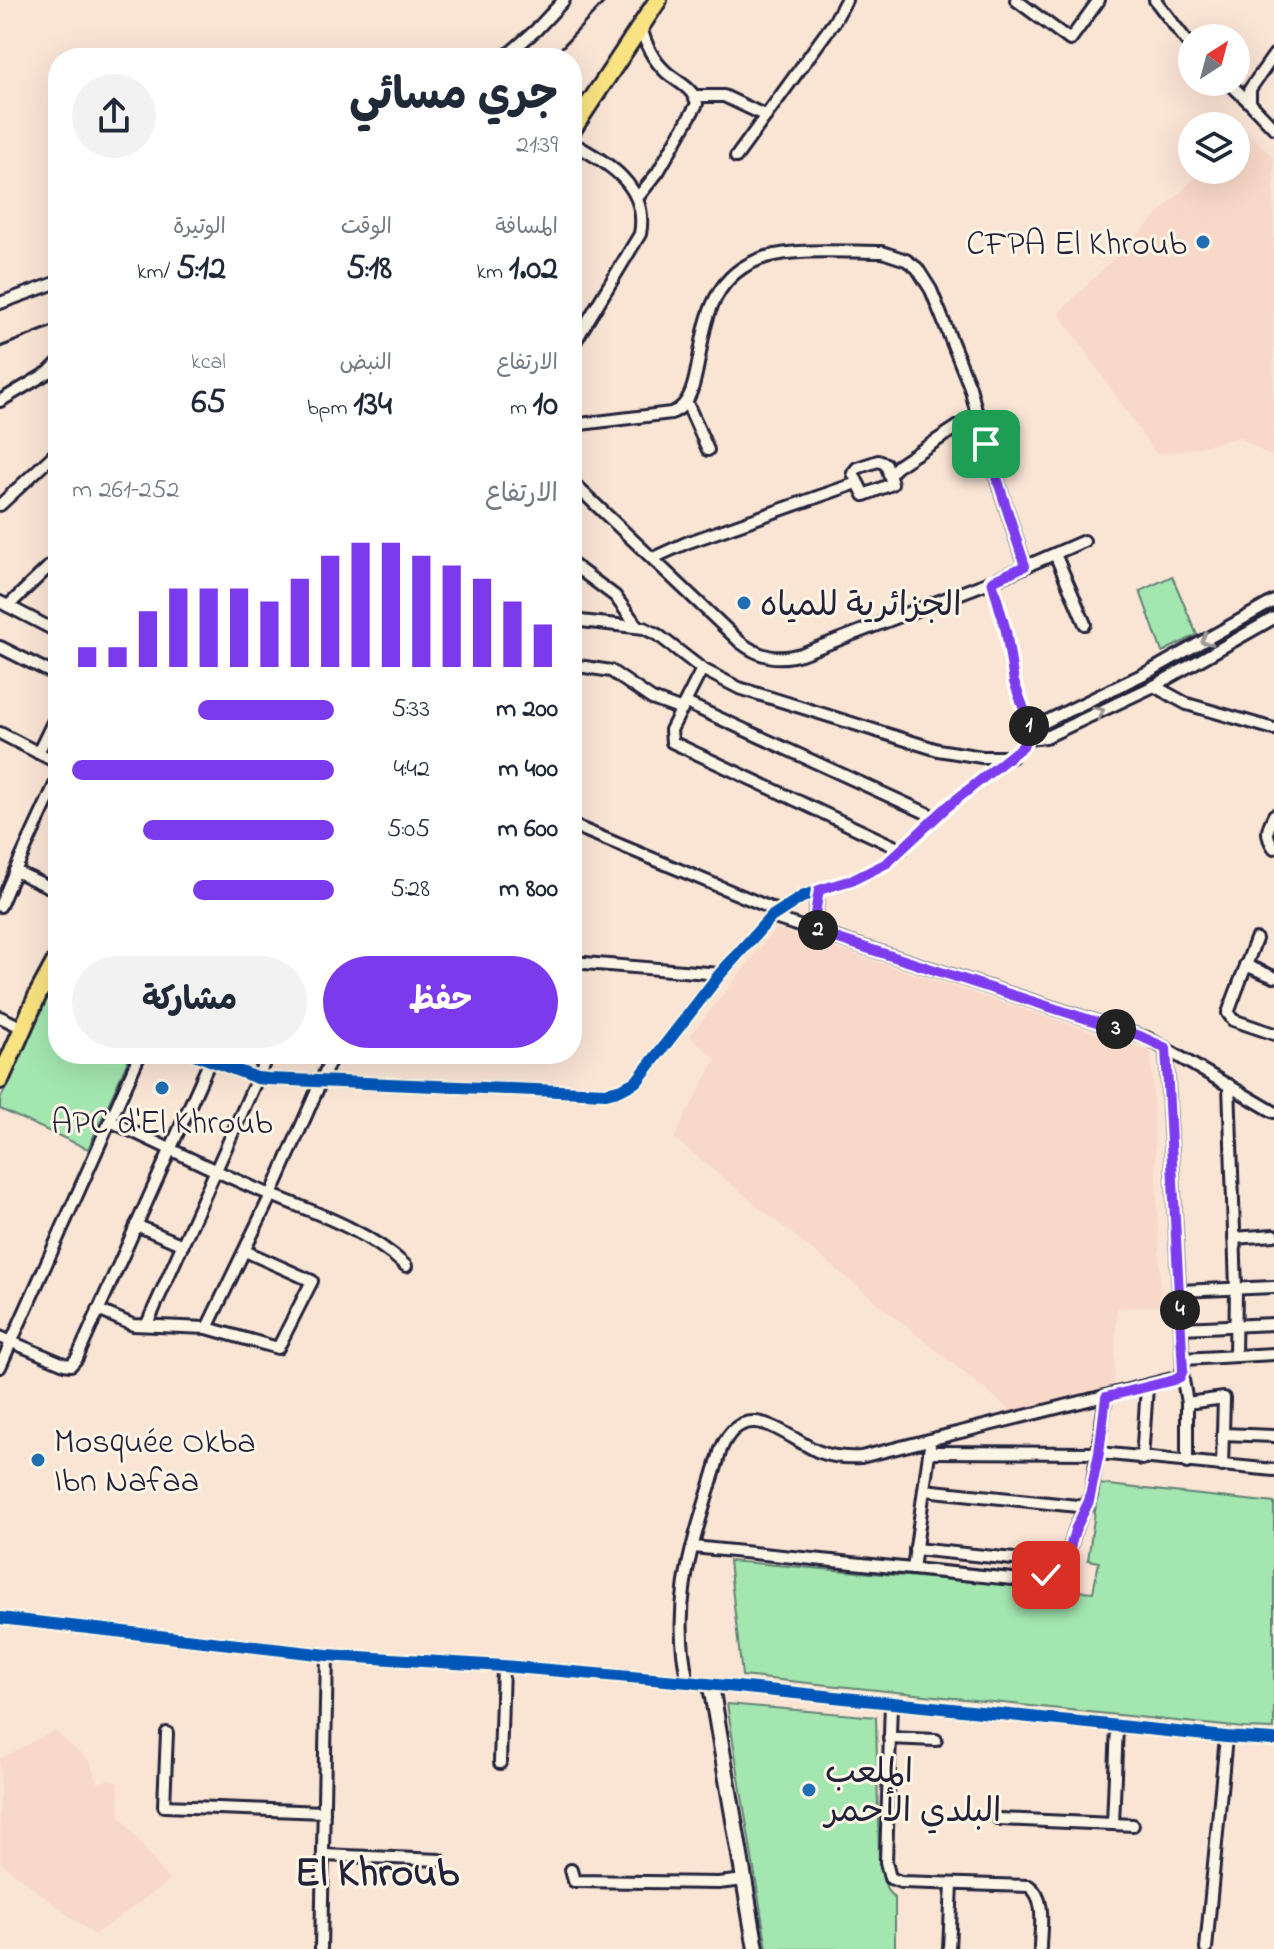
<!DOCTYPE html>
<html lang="ar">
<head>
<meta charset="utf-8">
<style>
	:root { --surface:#fff; --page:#f2f2f3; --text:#1f2937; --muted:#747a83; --accent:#7c3aed }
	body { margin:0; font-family:"Indie Flower","Playpen Sans Arabic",sans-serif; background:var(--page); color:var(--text); direction:rtl; height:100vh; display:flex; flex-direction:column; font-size:30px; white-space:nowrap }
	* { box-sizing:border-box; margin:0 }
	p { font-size:26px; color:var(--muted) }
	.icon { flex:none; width:44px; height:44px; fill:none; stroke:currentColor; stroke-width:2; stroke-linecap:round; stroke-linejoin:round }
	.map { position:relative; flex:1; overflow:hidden; direction:ltr }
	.sheet { position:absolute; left:48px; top:48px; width:534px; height:1016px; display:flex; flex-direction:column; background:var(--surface); border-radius:32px; box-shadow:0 8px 32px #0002; direction:rtl }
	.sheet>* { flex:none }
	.needle { width:52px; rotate:36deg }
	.buttons { position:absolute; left:1178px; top:24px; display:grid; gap:16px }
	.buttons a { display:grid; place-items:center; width:72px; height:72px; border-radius:50%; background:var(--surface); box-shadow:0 8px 32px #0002; font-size:40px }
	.pin { position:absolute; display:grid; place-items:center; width:68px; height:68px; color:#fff; margin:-34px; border-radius:16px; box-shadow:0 4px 12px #0006 }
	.km { position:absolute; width:40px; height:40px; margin:-20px; border-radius:50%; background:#222; color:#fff; font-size:22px; line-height:40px; text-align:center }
	.round { display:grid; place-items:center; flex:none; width:84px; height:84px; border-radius:42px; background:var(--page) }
	.headline { display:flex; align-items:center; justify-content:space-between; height:136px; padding:0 24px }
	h1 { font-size:44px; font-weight:700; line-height:60px }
	.figures { display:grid; grid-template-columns:repeat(3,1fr); gap:12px; height:136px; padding:8px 24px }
	.figures div { display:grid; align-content:center }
	.figures b { font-size:34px; font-weight:700 }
	.figures small { font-size:22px; font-weight:400 }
	.figures p { font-size:22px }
	.chart { height:224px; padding:16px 24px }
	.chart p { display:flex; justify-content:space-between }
	.chart svg { width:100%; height:144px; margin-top:8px; stroke:var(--accent); stroke-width:6 }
	.cta { display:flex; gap:16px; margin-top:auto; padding:16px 24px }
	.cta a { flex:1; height:92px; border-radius:48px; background:var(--accent); color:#fff; font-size:32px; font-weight:700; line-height:92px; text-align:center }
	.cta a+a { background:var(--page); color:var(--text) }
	ul { padding:0 24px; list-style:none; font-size:26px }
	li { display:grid; grid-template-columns:128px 96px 1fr; align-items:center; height:60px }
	li i { height:20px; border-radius:10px; background:var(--accent) }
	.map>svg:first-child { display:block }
	.built { fill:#f8d8c8 }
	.green { fill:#a3e6b0; stroke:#628476; stroke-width:2 }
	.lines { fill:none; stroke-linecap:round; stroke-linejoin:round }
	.street-casing { stroke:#22223b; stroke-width:16 }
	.secondary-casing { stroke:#22223b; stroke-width:20 }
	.primary-casing { stroke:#22223b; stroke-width:22 }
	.street { stroke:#fcf5e5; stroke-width:10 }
	.secondary { stroke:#fcf5e5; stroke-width:14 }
	.primary { stroke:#f8e281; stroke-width:16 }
	.rail { stroke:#22223b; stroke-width:3 }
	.cycleway-casing { stroke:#fcf5e5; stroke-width:17 }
	.cycleway { stroke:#0057b8; stroke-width:12 }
	.oneway { stroke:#9a9698 }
	.route-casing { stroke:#fff; stroke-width:16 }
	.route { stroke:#7c3aed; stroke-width:10 }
	.poi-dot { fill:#1f6fb2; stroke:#fcf5e5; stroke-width:3 }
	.labels { text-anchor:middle; stroke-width:6; stroke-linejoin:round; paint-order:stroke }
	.poi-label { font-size:34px; fill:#22223b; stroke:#fcf5e5; text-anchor:start }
	.district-label { font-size:42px; font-weight:bold; fill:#22223b; stroke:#fcf5e5 }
</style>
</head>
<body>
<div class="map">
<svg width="1274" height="1949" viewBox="0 0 1274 1949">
	<rect width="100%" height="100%" fill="#fae4d4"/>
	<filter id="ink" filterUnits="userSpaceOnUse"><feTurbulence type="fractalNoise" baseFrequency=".0125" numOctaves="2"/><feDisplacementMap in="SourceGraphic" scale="16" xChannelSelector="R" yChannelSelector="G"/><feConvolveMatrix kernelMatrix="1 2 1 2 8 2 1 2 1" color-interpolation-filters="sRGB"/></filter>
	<g filter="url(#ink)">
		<g class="built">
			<path d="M1244,129L1274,158V458L1239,437L1189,449L1156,454L1059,313L1203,170H1236V137Z"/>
			<path d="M776,929L1151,1051L1161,1305L1117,1308L1114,1385L1014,1413L674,1138L716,1059L690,1036Z"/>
			<path d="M54,1731L89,1761L99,1784L108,1779L118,1783L120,1816L169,1881L94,1935L0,1862V1759Z"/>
		</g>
		<g class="green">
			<path d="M1172,576L1197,635L1162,652L1140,591Z"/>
			<path d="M47,997L58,1002V1054H131L88,1149L0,1109V1100Z"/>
			<path d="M1099,1484L1274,1503V1729L1244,1728L742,1676L729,1561L1093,1592L1099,1562L1088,1560Z"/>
			<path d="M727,1704L876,1717L879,1862L887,1890L895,1899V1949H767Z"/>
		</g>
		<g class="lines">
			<defs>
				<g id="street">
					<path d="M1016,0L1070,40L1099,0"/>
					<path d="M1155,0L1192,48"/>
					<path d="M1274,55L1250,89V103L1274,128"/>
					<path d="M504,58L536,30L564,0"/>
					<path d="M1228,82L1250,103"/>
					<path d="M695,96H724L766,116"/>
					<path d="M572,143C609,163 649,187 640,234L572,347"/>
					<path d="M736,157L834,22L846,0"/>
					<path d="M638,197L658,172L697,104C694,88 677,82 666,72C652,59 645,44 641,26"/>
					<path d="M0,303L58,282"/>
					<path d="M0,401L49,372L58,363"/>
					<path d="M687,403L708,450"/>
					<path d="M572,425L671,413C718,398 676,284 766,257C796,248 849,252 882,252L906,260L917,268L931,290L970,387L980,426L1025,566"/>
					<path d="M878,461L886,464L892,484L864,495L853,473L857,468Z"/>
					<path d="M890,474L899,465L977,414"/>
					<path d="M572,482L740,642C759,657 777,661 801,654L992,581L1084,541"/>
					<path d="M0,505L58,451"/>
					<path d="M1055,554L1085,624"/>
					<path d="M653,558L686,543L857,483"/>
					<path d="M572,564L615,596L637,626"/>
					<path d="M0,602L58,632"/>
					<path d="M8,606L58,558"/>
					<path d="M572,620L644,628L658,635L702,669L739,688L938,750L982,757H1012"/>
					<path d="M0,647L58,676"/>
					<path d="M572,665L611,671L652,699L682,710"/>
					<path d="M702,669L671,730L672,742L902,850"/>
					<path d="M1154,686L1187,704L1274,729"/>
					<path d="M686,703L935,817"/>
					<path d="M1029,723L1045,722L1152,670L1274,601"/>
					<path d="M0,733L58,763"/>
					<path d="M1027,739L1046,737L1154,686L1274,618"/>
					<path d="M38,753L58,712"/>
					<path d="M58,778L15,871L58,891"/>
					<path d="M1274,815C1267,829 1265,835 1274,848"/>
					<path d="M572,825L778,911"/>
					<path d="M819,890L815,914L820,933"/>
					<path d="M0,906L15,871"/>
					<path d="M771,917L1147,1038L1274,1112"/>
					<path d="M1256,939L1228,1013L1233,1020L1274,1034"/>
					<path d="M572,962L720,974"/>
					<path d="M1245,965L1274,977"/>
					<path d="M43,985L58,992"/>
					<path d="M0,1017L23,1028"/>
					<path d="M194,1054L257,1078L268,1079L606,1093L622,1089L637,1081L720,974L771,917L802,897L866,874L887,863L947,807L1023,746L1028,734L1029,723L1014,682L1006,631L992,581"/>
					<path d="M1229,1085L1236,1288L1235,1356"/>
					<path d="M110,1121C158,1143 206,1167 254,1188C307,1210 364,1227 406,1266"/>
					<path d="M136,1225L183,1245"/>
					<path d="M1234,1238L1274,1235"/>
					<path d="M1179,1291L1274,1287"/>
					<path d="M98,1310L133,1325L207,1328L278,1348L312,1281L245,1251"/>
					<path d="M147,1324L268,1054"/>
					<path d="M207,1328L271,1195L333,1054"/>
					<path d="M1181,1328L1274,1324"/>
					<path d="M0,1337L64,1364L71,1365L77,1358L213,1054"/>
					<path d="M1183,1359L1274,1354"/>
					<path d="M0,1367L140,1054"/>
					<path d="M1182,1374L1187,1403V1463"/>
					<path d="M1187,1403L1224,1398L1222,1466"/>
					<path d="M1223,1434L1274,1436"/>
					<path d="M929,1452L1099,1453L1274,1470"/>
					<path d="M1142,1459L1147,1387"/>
					<path d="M924,1490L1087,1507"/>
					<path d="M693,1547L1033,1581L1043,1577L1056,1563"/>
					<path d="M915,1549L1053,1563L1063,1561L1068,1555L1075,1530L1091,1495L1106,1397"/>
					<path d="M913,1569L930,1446"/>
					<path d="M0,1618L327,1655L503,1666L688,1682L1226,1737L1274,1740"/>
					<path d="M688,1682C668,1596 698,1531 721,1449C744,1395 785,1436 817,1451C832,1457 846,1458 861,1457L1180,1377L1183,1367L1166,1048"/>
					<path d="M891,1703L886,1862L890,1878L901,1882L1029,1886C1047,1899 1040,1928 1040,1949"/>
					<path d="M167,1733L164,1806L324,1812"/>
					<path d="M889,1738L936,1740"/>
					<path d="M500,1763L503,1666"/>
					<path d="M999,1819L1113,1824L1117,1726"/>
					<path d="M1113,1824L1133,1825"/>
					<path d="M323,1855L440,1860"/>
					<path d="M571,1870L574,1881L718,1883L745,1880"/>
					<path d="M321,1949L327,1655"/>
					<path d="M949,1949L952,1884"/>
					<path d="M1206,1949L1226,1737"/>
				</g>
				<path id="secondary" d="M711,1686L756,1949"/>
				<g id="primary">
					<path d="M572,130L658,0"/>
					<path d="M0,1080L39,992L58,957"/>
				</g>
			</defs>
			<use href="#street" class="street-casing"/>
			<use href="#secondary" class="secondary-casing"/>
			<use href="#primary" class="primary-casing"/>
			<use href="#street" class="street"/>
			<use href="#secondary" class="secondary"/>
			<use href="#primary" class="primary"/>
			<g class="rail">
				<path d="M552,58L606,0"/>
				<path d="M0,347L58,324"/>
			</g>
			<defs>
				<g id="cycleway">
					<path d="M194,1054L257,1078L268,1079L606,1093L622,1089L637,1081L720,974L771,917L802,897L866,874L887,863L947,807L1023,746L1028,734L1029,723L1014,682L1006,631L992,581"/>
					<path d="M0,1618L327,1655L503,1666L688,1682L1226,1737L1274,1740"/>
				</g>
			</defs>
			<use href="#cycleway" class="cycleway-casing"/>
			<use href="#cycleway" class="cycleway"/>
		</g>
		<defs><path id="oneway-chevron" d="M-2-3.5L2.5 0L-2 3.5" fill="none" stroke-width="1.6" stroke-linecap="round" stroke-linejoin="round" transform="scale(2)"/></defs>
		<g class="oneway">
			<use href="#oneway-chevron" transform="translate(1206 640) rotate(151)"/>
			<use href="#oneway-chevron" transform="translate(1099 712) rotate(-25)"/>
		</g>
	</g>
	<g class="lines" filter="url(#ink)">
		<defs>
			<path id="route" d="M986,444L1025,566L992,581L1006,631L1014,682L1029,723L1028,734L1023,746L947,807L887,863L855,879L819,890L815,914L820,933L1140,1036L1166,1048L1183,1370L1180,1377L1174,1380L1106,1397L1099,1453L1089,1501L1075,1530L1068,1555L1063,1561L1056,1563L1046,1575"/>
		</defs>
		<use href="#route" class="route-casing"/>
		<use href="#route" class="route"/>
	</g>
	<g class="poi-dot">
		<circle cx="1203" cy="242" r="8"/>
		<circle cx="744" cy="603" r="8"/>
		<circle cx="162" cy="1088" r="8"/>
		<circle cx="38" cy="1460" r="8"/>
		<circle cx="809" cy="1790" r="8"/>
	</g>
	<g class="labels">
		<g class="poi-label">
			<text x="1187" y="254" text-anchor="end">CFPA El Khroub</text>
			<text x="760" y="615">الجزائرية للمياه</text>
			<text x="162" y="1133" text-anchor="middle">APC d'El Khroub</text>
			<text x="54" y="1452">Mosquée Okba<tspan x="54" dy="39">Ibn Nafaa</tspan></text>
			<text x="825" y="1782">الملعب<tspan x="825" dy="39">البلدي الأحمر</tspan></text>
		</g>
		<g class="district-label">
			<text x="377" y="1885">El Khroub</text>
		</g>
	</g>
</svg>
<div class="buttons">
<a><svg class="needle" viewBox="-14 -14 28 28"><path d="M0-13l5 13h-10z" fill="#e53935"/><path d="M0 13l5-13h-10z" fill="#747a83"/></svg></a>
<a><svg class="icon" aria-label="layers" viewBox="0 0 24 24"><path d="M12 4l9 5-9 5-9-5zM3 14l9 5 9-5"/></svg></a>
</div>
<div class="pin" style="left:986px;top:444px;background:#1e9e55"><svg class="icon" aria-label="arrive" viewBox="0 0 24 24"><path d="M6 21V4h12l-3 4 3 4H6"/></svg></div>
<div class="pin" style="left:1046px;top:1575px;background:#d93025"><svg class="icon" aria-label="check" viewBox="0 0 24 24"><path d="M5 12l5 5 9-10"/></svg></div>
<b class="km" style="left:1029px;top:726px">1</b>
<b class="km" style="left:818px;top:930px">2</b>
<b class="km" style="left:1116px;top:1029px">3</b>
<b class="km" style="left:1180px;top:1310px">4</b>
<section class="sheet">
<div class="headline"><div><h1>جري مسائي</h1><p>21:39</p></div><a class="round"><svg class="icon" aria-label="share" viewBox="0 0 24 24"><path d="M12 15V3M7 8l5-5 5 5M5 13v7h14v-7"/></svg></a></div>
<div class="figures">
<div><p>المسافة</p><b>1.02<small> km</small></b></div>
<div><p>الوقت</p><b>5:18</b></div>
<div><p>الوتيرة</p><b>5:12<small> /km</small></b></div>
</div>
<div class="figures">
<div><p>الارتفاع</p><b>10<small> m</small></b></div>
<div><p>النبض</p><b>134<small> bpm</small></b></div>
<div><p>kcal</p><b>65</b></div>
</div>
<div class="chart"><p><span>الارتفاع</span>252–261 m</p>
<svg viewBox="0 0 160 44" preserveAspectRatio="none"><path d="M5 44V38M15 44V38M25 44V27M35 44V20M45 44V20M55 44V20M65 44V24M75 44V17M85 44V10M95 44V6M105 44V6M115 44V10M125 44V13M135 44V17M145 44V24M155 44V31"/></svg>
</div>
<ul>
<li><b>200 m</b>5:33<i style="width:52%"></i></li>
<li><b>400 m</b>4:42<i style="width:100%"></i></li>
<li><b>600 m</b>5:05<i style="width:73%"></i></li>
<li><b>800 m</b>5:28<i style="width:54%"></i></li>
</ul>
<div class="cta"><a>حفظ</a><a>مشاركة</a></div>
</section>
</div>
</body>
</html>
